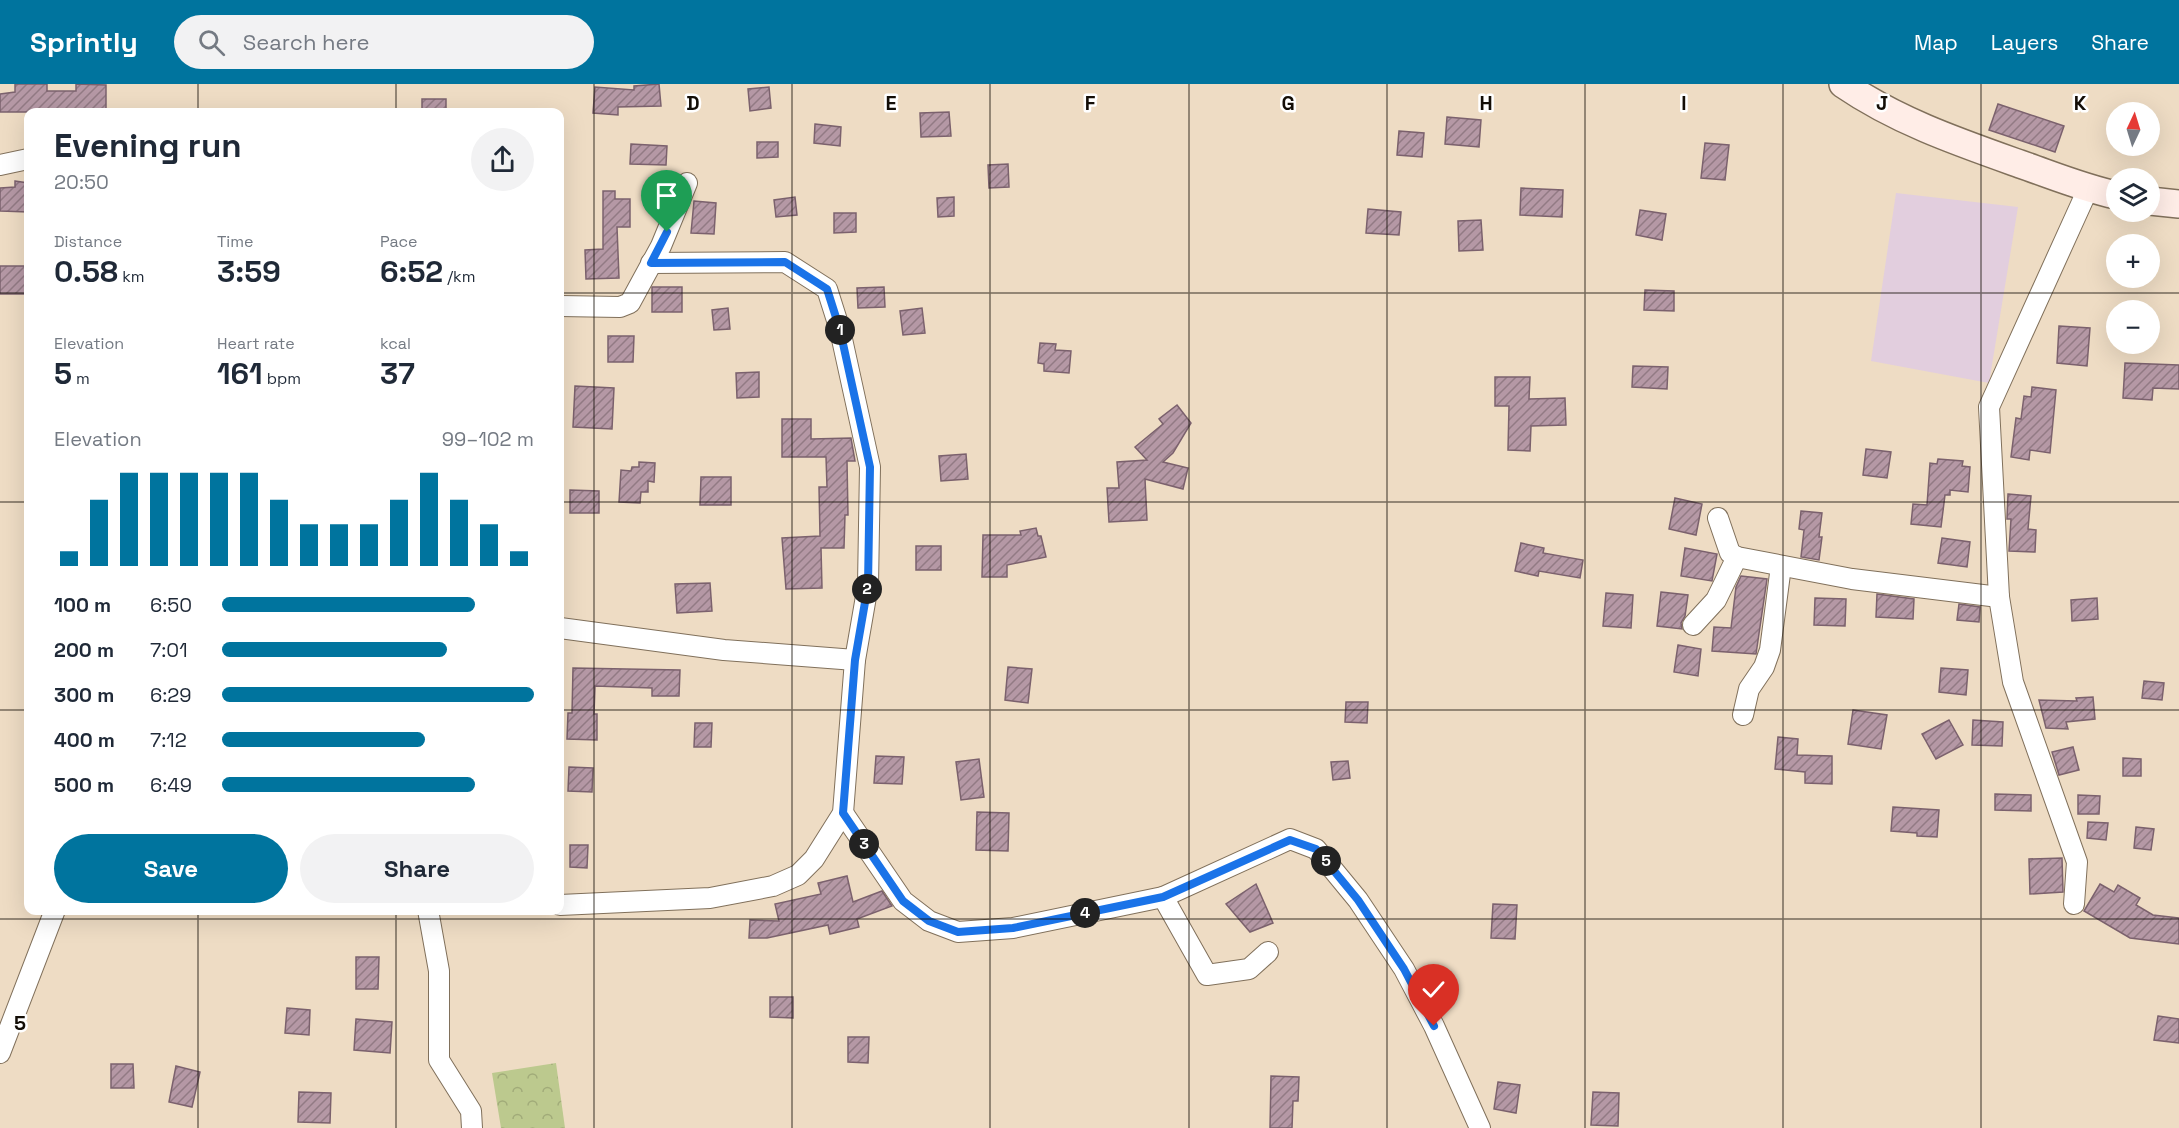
<!DOCTYPE html>
<html lang="en">
<head>
<meta charset="utf-8">
<style>
	:root { --surface:#fff; --page:#f2f2f3; --text:#1f2937; --muted:#747a83; --accent:#00749e }
	body { margin:0; font-family:"Space Grotesk",sans-serif; background:var(--page); color:var(--text); height:100vh; display:flex; flex-direction:column; font-size:22px; white-space:nowrap }
	* { box-sizing:border-box; margin:0 }
	p { font-size:20px; color:var(--muted) }
	.icon { flex:none; width:33px; height:33px; fill:none; stroke:currentColor; stroke-width:2; stroke-linecap:round; stroke-linejoin:round }
	.map { position:relative; flex:1; overflow:hidden }
	.sheet { position:absolute; left:24px; top:24px; width:540px; height:807px; display:flex; flex-direction:column; background:var(--surface); border-radius:12px; box-shadow:0 6px 24px #0002 }
	.sheet>* { flex:none }
	.needle { width:39px; rotate:4deg }
	.tools { position:absolute; left:2106px; top:18px; display:grid; gap:12px }
	.tools a { display:grid; place-items:center; width:54px; height:54px; border-radius:50%; background:var(--surface); box-shadow:0 6px 24px #0002; font-size:30px }
	.pin { position:absolute; display:grid; place-items:center; width:51px; height:51px; color:#fff; margin:-62px -26px; border-radius:50% 50% 50% 0; rotate:-45deg; box-shadow:0 0 6px #0007 }
	.pin .icon { rotate:45deg }
	.km { position:absolute; width:30px; height:30px; margin:-15px; border-radius:50%; background:#222; color:#fff; font-size:16px; line-height:30px; text-align:center }
	.round { display:grid; place-items:center; flex:none; width:63px; height:63px; border-radius:32px; background:var(--page) }
	.summary { display:flex; align-items:center; justify-content:space-between; height:102px; padding:0 30px }
	h1 { font-size:33px; font-weight:800; line-height:45px }
	.figures { display:grid; grid-template-columns:repeat(3,1fr); gap:9px; height:102px; padding:6px 30px }
	.figures div { display:grid; align-content:center }
	.figures b { font-size:30px; font-weight:800 }
	.figures small { font-size:16px; font-weight:400 }
	.figures p { font-size:16px }
	.chart { height:168px; padding:12px 30px }
	.chart p { display:flex; justify-content:space-between }
	.chart svg { width:100%; height:108px; margin-top:6px; stroke:var(--accent); stroke-width:6 }
	.button { display:flex; gap:12px; margin-top:auto; padding:12px 30px }
	.button a { flex:1; height:69px; border-radius:36px; background:var(--accent); color:#fff; font-size:24px; font-weight:800; line-height:69px; text-align:center }
	.button a+a { background:var(--page); color:var(--text) }
	ul { padding:0 30px; list-style:none; font-size:20px }
	li { display:grid; grid-template-columns:96px 72px 1fr; align-items:center; height:45px }
	li i { height:15px; border-radius:8px; background:var(--accent) }
	header { display:flex; align-items:center; gap:36px; box-sizing:border-box; height:84px; padding:0 30px; background:var(--accent); color:#fff }
	header strong { font-size:28px }
	nav { display:flex; gap:33px; margin-inline-start:auto; font-size:21px }
	.search { width:420px; height:54px; background:var(--page); display:flex; align-items:center; gap:15px; box-sizing:border-box; padding:0 21px; border-radius:33px; color:var(--muted); font-size:22px }
	.map>svg:first-child { display:block }
	.education { fill:#e2cede }
	.park { fill:url(#park-crowns) }
	.building { fill:url(#building-hatch); stroke:#7b616d; stroke-width:1.5 }
	.lines { fill:none; stroke-linecap:round; stroke-linejoin:round }
	.minor-casing { stroke:#80705b; stroke-width:22 }
	.secondary-casing { stroke:#80705b; stroke-width:30 }
	.minor { stroke:#fff; stroke-width:20 }
	.secondary { stroke:#ffede7; stroke-width:27 }
	.route-casing { stroke:#fff; stroke-width:12 }
	.route { stroke:#1a73e8; stroke-width:8 }
	.grid { fill:none; stroke:#130d06; stroke-width:1.5; stroke-opacity:0.55 }
	.grid-label { font-size:20px; text-anchor:middle; font-weight:bold; fill:#130d06; stroke:#fff; stroke-width:5; stroke-linejoin:round; paint-order:stroke }
</style>
</head>
<body>
<header>
<strong>Sprintly</strong>
<div class="search"><svg class="icon" aria-label="search" viewBox="0 0 24 24"><circle cx="10" cy="10" r="6"/><path d="M15 15l6 6"/></svg>Search here</div>
<nav><a>Map</a><a>Layers</a><a>Share</a></nav>
</header>
<div class="map">
<svg width="2179" height="1044" viewBox="0 0 2179 1044">
	<defs>
		<pattern id="park-crowns" width="20" height="18" patternUnits="userSpaceOnUse" patternTransform="scale(1.5)"><rect width="20" height="18" fill="#bcc98e"/><path d="M2 6a3 3 0 1 1 6 0M12 15a3 3 0 1 1 6 0" fill="none" stroke="#a1ab79"/></pattern>
		<pattern id="building-hatch" width="6" height="6" patternUnits="userSpaceOnUse" patternTransform="scale(1.5)"><rect width="6" height="6" fill="#b598a5"/><path d="M-1 1l2-2M0 6l6-6M5 7l2-2" fill="none" stroke="#927a84"/></pattern>
	</defs>
	<rect width="100%" height="100%" fill="#eedcc4"/>
	<path class="education" d="M1896,109L2018,123L1989,299L1871,277Z"/>
	<path class="park" d="M556,979L565,1044H501L492,989Z"/>
	<g class="building">
		<path d="M15,0H47V7H76V0L106,1V28H0V10L15,8Z"/>
		<path d="M659,0L661,22L618,23V31L593,29L595,3L634,6V2Z"/>
		<path d="M769,3L771,24L750,27L748,5Z"/>
		<rect x="422" y="15" width="24" height="13"/>
		<path d="M1998,20L2064,42L2055,68L1989,46Z"/>
		<path d="M949,28L951,52L921,53L920,29Z"/>
		<path d="M1447,33L1481,36L1479,63L1445,60Z"/>
		<path d="M815,40L841,43L840,62L814,59Z"/>
		<path d="M1399,47L1424,49L1422,73L1397,71Z"/>
		<path d="M757,58H778V73L757,74Z"/>
		<path d="M1705,59L1729,61L1725,96L1701,94Z"/>
		<path d="M631,60L667,62L666,81L630,80Z"/>
		<path d="M1008,80L1009,103L989,104L988,81Z"/>
		<path d="M15,97L28,99V128L0,127V104L15,103Z"/>
		<path d="M1521,104L1563,106L1562,133L1520,131Z"/>
		<path d="M603,107H615V115H630V143H617L619,194L586,195L585,166L603,165Z"/>
		<path d="M795,113L797,131L776,133L774,116Z"/>
		<path d="M954,113V132L938,133L937,114Z"/>
		<path d="M694,117L716,119L714,150L691,149Z"/>
		<path d="M1368,125L1401,128L1399,151L1366,149Z"/>
		<path d="M1640,126L1666,130L1662,156L1636,151Z"/>
		<path d="M834,129H856V148L834,149Z"/>
		<path d="M1481,136L1483,166L1459,167L1458,137Z"/>
		<rect x="0" y="182" width="26" height="28"/>
		<rect x="652" y="203" width="30" height="25"/>
		<path d="M884,203L885,223L858,224L857,204Z"/>
		<path d="M1645,206L1674,207V227L1644,226Z"/>
		<path d="M728,224L730,245L714,246L712,226Z"/>
		<path d="M922,224L925,249L903,251L900,227Z"/>
		<path d="M2059,242L2090,244L2087,282L2057,279Z"/>
		<path d="M608,252H634L633,278H608Z"/>
		<path d="M1040,259L1056,260L1055,266L1071,267L1069,289L1044,287V280L1038,279Z"/>
		<path d="M2125,279L2179,281V305L2153,304L2152,316L2123,314Z"/>
		<path d="M1633,282L1668,283L1667,305L1632,303Z"/>
		<path d="M759,288V313L737,314L736,289Z"/>
		<path d="M1495,293H1530L1529,315L1565,314L1566,341L1531,342L1530,367L1508,366L1509,322H1495Z"/>
		<path d="M575,302L614,304L612,345L573,343Z"/>
		<path d="M2032,303L2056,306L2050,369L2030,366L2029,376L2011,373L2016,334L2021,335L2024,312L2031,313Z"/>
		<path d="M1177,321L1191,339L1173,369L1163,378L1188,384L1183,405L1145,395L1147,436L1109,438L1107,404H1119L1117,378L1147,376L1135,363L1163,340L1159,335Z"/>
		<path d="M782,335H811V355L851,354L855,377H847L848,431H845L844,464H821L822,504L786,505L782,454L820,452L819,403H827L826,373H782Z"/>
		<path d="M1866,365L1891,368L1887,394L1863,391Z"/>
		<path d="M966,370L968,395L941,397L939,372Z"/>
		<path d="M1938,375L1963,377L1962,382L1970,383L1968,408L1950,406V411H1945L1941,443L1911,440L1913,420L1927,421L1930,379L1937,380Z"/>
		<path d="M639,378L655,379L654,398L648,397V408H641L640,419L619,418L621,386L631,387L632,383H639Z"/>
		<path d="M701,393H731V421H700Z"/>
		<path d="M570,406L599,407V429H570Z"/>
		<path d="M2008,410L2031,412L2028,445L2036,446L2035,468L2009,467L2011,435H2007Z"/>
		<path d="M1675,414L1702,420L1696,451L1669,445Z"/>
		<path d="M1801,427L1822,429L1819,453H1822L1819,476L1801,473L1804,446L1799,445Z"/>
		<path d="M1036,444L1038,452H1041L1046,473L1007,481V493H982L983,451H1021L1020,447Z"/>
		<path d="M1942,454L1970,458L1967,483L1938,479Z"/>
		<path d="M1521,459L1544,464L1543,469L1583,476L1580,494L1539,487L1538,492L1515,487Z"/>
		<rect x="916" y="462" width="25" height="24"/>
		<path d="M1685,464L1717,470L1712,497L1681,492Z"/>
		<path d="M1741,492L1767,495L1756,570L1712,567L1714,543L1731,544L1736,503Z"/>
		<path d="M710,499L712,527L677,529L675,500Z"/>
		<path d="M1661,508L1688,511L1685,532L1681,539L1682,545L1657,542Z"/>
		<path d="M1606,509L1633,511L1631,544L1603,542Z"/>
		<path d="M1877,510L1914,515L1913,535L1876,533Z"/>
		<path d="M1815,514L1846,515L1845,542L1814,541Z"/>
		<path d="M2097,514L2098,535L2072,537L2071,516Z"/>
		<path d="M1959,520L1980,523L1979,538L1957,536Z"/>
		<path d="M1678,561L1701,565L1698,592L1674,588Z"/>
		<path d="M1008,583L1032,585L1028,619L1005,616Z"/>
		<path d="M573,584L680,586L679,612H652V604L595,602L594,630H597V656L567,655L568,629H572Z"/>
		<path d="M1941,584L1968,586L1966,611L1939,608Z"/>
		<path d="M2144,597L2164,599L2162,616L2142,614Z"/>
		<path d="M2093,613L2095,635L2066,638L2068,645L2046,644L2039,616L2077,617L2076,614Z"/>
		<path d="M1346,618H1368L1367,639L1345,638Z"/>
		<path d="M1853,626L1887,631L1881,665L1848,660Z"/>
		<path d="M1949,636L1963,661L1936,675L1922,650Z"/>
		<path d="M1973,636L2003,638L2002,662L1972,661Z"/>
		<path d="M695,639H712L711,663H694Z"/>
		<path d="M1778,653L1798,655L1797,671L1832,672V700L1805,699V688L1775,685Z"/>
		<path d="M2073,663L2079,686L2059,691L2052,668Z"/>
		<path d="M876,672L904,673L902,700L874,699Z"/>
		<path d="M2123,674L2141,675V692H2123Z"/>
		<path d="M979,675L984,713L961,716L956,678Z"/>
		<path d="M1348,677L1350,694L1333,696L1331,678Z"/>
		<path d="M569,683L593,684L592,708L568,707Z"/>
		<path d="M1995,710L2031,711V727L1995,726Z"/>
		<path d="M2078,711L2100,712L2099,730H2078Z"/>
		<path d="M1893,723L1939,726L1937,753L1917,752V749L1891,747Z"/>
		<path d="M977,728L1009,729L1008,767L976,766Z"/>
		<path d="M2088,738L2108,739L2106,756L2087,754Z"/>
		<path d="M2136,743L2154,745L2151,766L2134,764Z"/>
		<path d="M570,761H588L587,784L570,783Z"/>
		<path d="M2062,774L2063,808L2030,810L2029,775Z"/>
		<path d="M847,792L853,818L882,807L892,822L857,835L859,843L830,850L828,841L767,854H749L750,836L779,837L775,820L821,810L818,799Z"/>
		<path d="M1256,800L1273,839L1250,848L1226,820Z"/>
		<path d="M2100,800L2114,808L2118,801L2140,814L2136,821L2153,831L2179,834V860L2130,854L2084,827Z"/>
		<path d="M1493,820L1517,821L1515,855L1491,854Z"/>
		<path d="M356,873H379L378,905H356Z"/>
		<path d="M770,913H793V934L770,933Z"/>
		<path d="M287,924L310,926L309,951L285,949Z"/>
		<path d="M2158,932L2179,935V959L2154,956Z"/>
		<path d="M356,935L392,938L390,969L354,966Z"/>
		<path d="M848,953H869L868,979L848,978Z"/>
		<path d="M111,980H133L134,1004H111Z"/>
		<path d="M176,982L200,988L192,1023L169,1018Z"/>
		<path d="M1271,992L1299,993L1298,1017H1293L1292,1044H1270Z"/>
		<path d="M1498,998L1520,1001L1516,1029L1494,1025Z"/>
		<path d="M299,1008L331,1009L330,1039L298,1038Z"/>
		<path d="M1593,1008L1619,1009L1618,1042L1591,1041Z"/>
	</g>
	<g class="lines">
		<defs>
			<g id="minor">
				<path d="M0,81L28,75"/>
				<path d="M560,222L620,223L630,219L661,162L687,99"/>
				<path d="M1718,434L1730,469L1737,473L1852,495L1999,513"/>
				<path d="M1693,541L1716,516L1737,473"/>
				<path d="M560,544L724,566L855,576"/>
				<path d="M1743,631L1749,605L1764,583L1770,566L1781,482"/>
				<path d="M843,729L903,817L929,837L958,848L1013,844L1163,813"/>
				<path d="M2074,820L2077,778L2013,598L1999,513L1989,323L2088,105"/>
				<path d="M560,821L710,814L773,802L798,791L814,775L843,729L855,576L868,501L870,383L840,246L827,205L785,178L651,179"/>
				<path d="M428,826L439,887V976L471,1027L472,1044"/>
				<path d="M1268,868L1249,885L1207,891L1163,813L1290,755L1316,765L1358,816L1404,885L1434,942L1480,1044"/>
				<path d="M0,969L55,826"/>
			</g>
			<g id="secondary">
				<path d="M1843,0C1897,37 1958,58 2020,80C2052,91 2083,104 2116,111"/>
				<path d="M2150,117L2179,120"/>
			</g>
		</defs>
		<use href="#minor" class="minor-casing"/>
		<use href="#secondary" class="secondary-casing"/>
		<use href="#minor" class="minor"/>
		<use href="#secondary" class="secondary"/>
	</g>
	<g class="lines">
		<defs>
			<path id="route" d="M667,148L651,179L785,178L827,205L840,246L870,383L868,501L855,576L843,729L903,817L929,837L958,848L1013,844L1163,813L1290,756L1316,765L1358,816L1404,885L1434,942"/>
		</defs>
		<use href="#route" class="route-casing"/>
		<use href="#route" class="route"/>
	</g>
	<path class="grid" d="M198,0V28M396,0V28M594,0V1044M792,0V1044M990,0V1044M1189,0V1044M1387,0V1044M1585,0V1044M1783,0V1044M1981,0V1044M0,209H28M560,209H2179M0,418H28M560,418H2179M0,626H28M560,626H2179M198,826V1044M396,826V1044M0,835H2179"/>
	<g class="grid-label">
		<text x="693" y="26">D</text>
		<text x="891" y="26">E</text>
		<text x="1090" y="26">F</text>
		<text x="1288" y="26">G</text>
		<text x="1486" y="26">H</text>
		<text x="1684" y="26">I</text>
		<text x="1882" y="26">J</text>
		<text x="2080" y="26">K</text>
		<text x="20" y="946">5</text>
	</g>
</svg>
<div class="tools">
<a><svg class="needle" viewBox="-14 -14 28 28"><path d="M0-13l5 13h-10z" fill="#e53935"/><path d="M0 13l5-13h-10z" fill="#747a83"/></svg></a>
<a><svg class="icon" aria-label="layers" viewBox="0 0 24 24"><path d="M12 4l9 5-9 5-9-5zM3 14l9 5 9-5"/></svg></a>
<a>+</a>
<a>−</a>
</div>
<div class="pin" style="left:667px;top:148px;background:#1e9e55"><svg class="icon" aria-label="arrive" viewBox="0 0 24 24"><path d="M6 21V4h12l-3 4 3 4H6"/></svg></div>
<div class="pin" style="left:1434px;top:942px;background:#d93025"><svg class="icon" aria-label="check" viewBox="0 0 24 24"><path d="M5 12l5 5 9-10"/></svg></div>
<b class="km" style="left:840px;top:246px">1</b>
<b class="km" style="left:867px;top:505px">2</b>
<b class="km" style="left:864px;top:760px">3</b>
<b class="km" style="left:1085px;top:829px">4</b>
<b class="km" style="left:1326px;top:777px">5</b>
<section class="sheet">
<div class="summary"><div><h1>Evening run</h1><p>20:50</p></div><a class="round"><svg class="icon" aria-label="share" viewBox="0 0 24 24"><path d="M12 15V3M7 8l5-5 5 5M5 13v7h14v-7"/></svg></a></div>
<div class="figures">
<div><p>Distance</p><b>0.58<small> km</small></b></div>
<div><p>Time</p><b>3:59</b></div>
<div><p>Pace</p><b>6:52<small> /km</small></b></div>
</div>
<div class="figures">
<div><p>Elevation</p><b>5<small> m</small></b></div>
<div><p>Heart rate</p><b>161<small> bpm</small></b></div>
<div><p>kcal</p><b>37</b></div>
</div>
<div class="chart"><p><span>Elevation</span>99–102 m</p>
<svg viewBox="0 0 160 44" preserveAspectRatio="none"><path d="M5 44V38M15 44V17M25 44V6M35 44V6M45 44V6M55 44V6M65 44V6M75 44V17M85 44V27M95 44V27M105 44V27M115 44V17M125 44V6M135 44V17M145 44V27M155 44V38"/></svg>
</div>
<ul>
<li><b>100 m</b>6:50<i style="width:81%"></i></li>
<li><b>200 m</b>7:01<i style="width:72%"></i></li>
<li><b>300 m</b>6:29<i style="width:100%"></i></li>
<li><b>400 m</b>7:12<i style="width:65%"></i></li>
<li><b>500 m</b>6:49<i style="width:81%"></i></li>
</ul>
<div class="button"><a>Save</a><a>Share</a></div>
</section>
</div>
</body>
</html>
